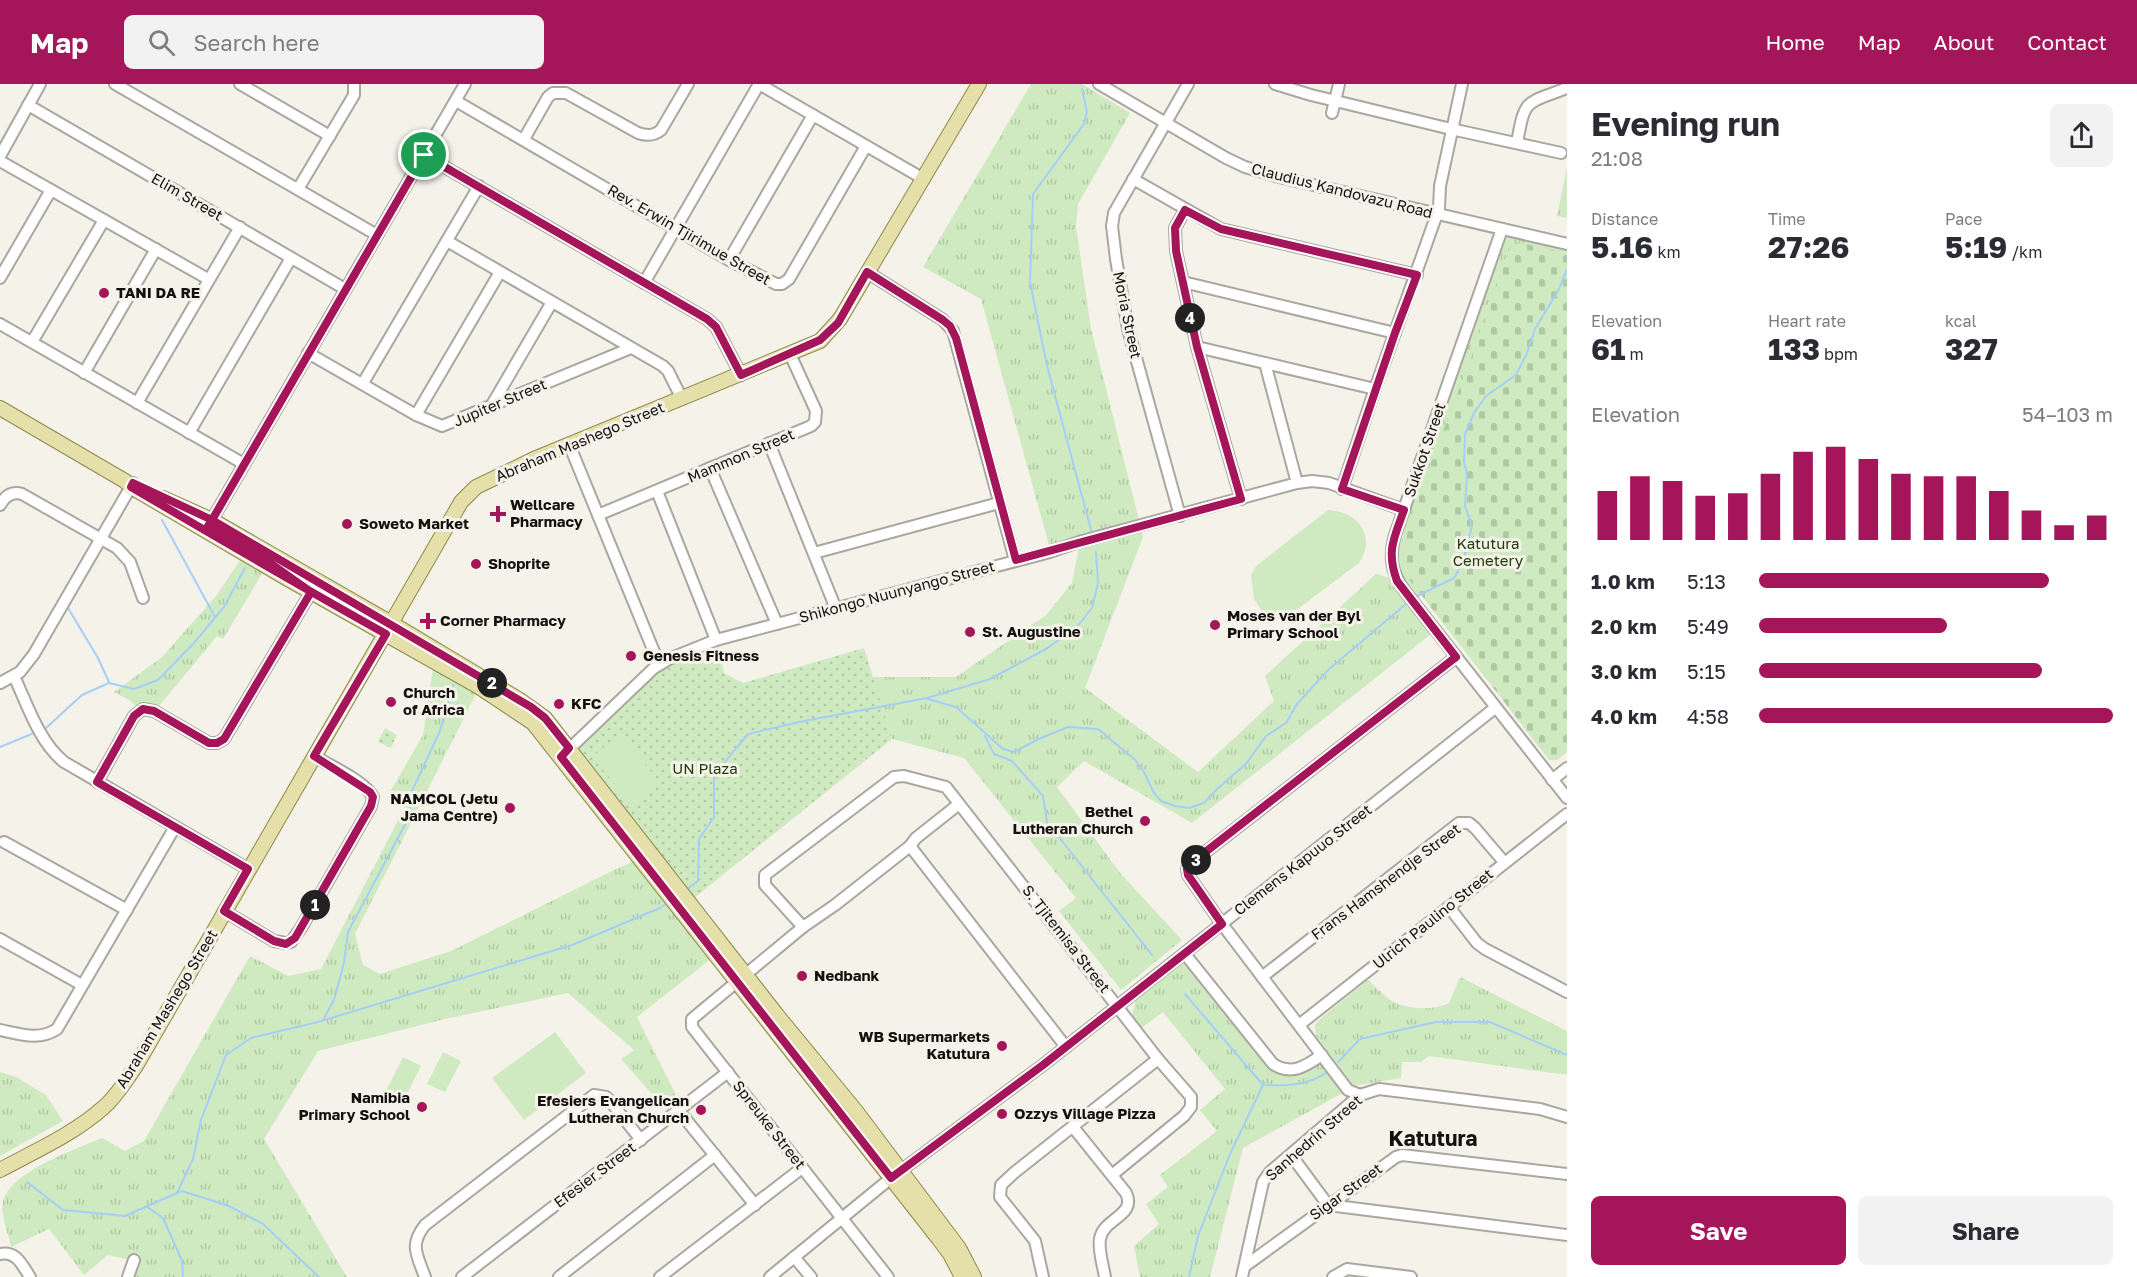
<!DOCTYPE html>
<html lang="en">
<head>
<meta charset="utf-8">
<style>
	:root { --surface:#fff; --page:#f2f2f3; --text:#2b2b33; --muted:#7c7c81; --accent:#a41559 }
	body { margin:0; font-family:"Golos Text",sans-serif; background:var(--page); color:var(--text); height:100vh; display:flex; flex-direction:column; font-size:22px; white-space:nowrap }
	* { box-sizing:border-box; margin:0 }
	p { font-size:20px; color:var(--muted) }
	.icon { flex:none; width:33px; height:33px; fill:none; stroke:currentColor; stroke-width:2; stroke-linecap:round; stroke-linejoin:round }
	.map { position:relative; flex:1; overflow:hidden }
	.panel { display:flex; flex-direction:column; background:var(--surface); width:570px }
	.panel>* { flex:none }
	.pin { position:absolute; display:grid; place-items:center; width:51px; height:51px; color:#fff; margin:-26px; border:3px solid #fff; border-radius:50%; box-shadow:0 2px 6px #0007 }
	.km { position:absolute; width:30px; height:30px; margin:-15px; border-radius:50%; background:#222; color:#fff; font-size:16px; line-height:30px; text-align:center }
	.round { display:grid; place-items:center; flex:none; width:63px; height:63px; border-radius:9px; background:var(--page) }
	.overview { display:flex; align-items:center; justify-content:space-between; height:102px; padding:0 24px }
	h1 { font-size:33px; font-weight:700; line-height:45px }
	.figures { display:grid; grid-template-columns:repeat(3,1fr); gap:9px; height:102px; padding:6px 24px }
	.figures div { display:grid; align-content:center }
	.figures b { font-size:30px; font-weight:700 }
	.figures small { font-size:16px; font-weight:400 }
	.figures p { font-size:16px }
	.chart { height:168px; padding:12px 24px }
	.chart p { display:flex; justify-content:space-between }
	.chart svg { width:100%; height:108px; margin-top:6px; stroke:var(--accent); stroke-width:6 }
	.primary-button { display:flex; gap:12px; margin-top:auto; padding:12px 24px }
	.primary-button a { flex:1; height:69px; border-radius:9px; background:var(--accent); color:#fff; font-size:24px; font-weight:700; line-height:69px; text-align:center }
	.primary-button a+a { background:var(--page); color:var(--text) }
	ul { padding:0 24px; list-style:none; font-size:20px }
	li { display:grid; grid-template-columns:96px 72px 1fr; align-items:center; height:45px }
	li i { height:15px; border-radius:8px; background:var(--accent) }
	header { display:flex; align-items:center; gap:36px; box-sizing:border-box; height:84px; padding:0 30px; background:var(--accent); color:#fff }
	header strong { font-size:28px }
	nav { display:flex; gap:33px; margin-inline-start:auto; font-size:21px }
	.search { width:420px; height:54px; background:var(--page); display:flex; align-items:center; gap:15px; box-sizing:border-box; padding:0 21px; border-radius:9px; color:var(--muted); font-size:22px }
	main { display:flex; flex:1; min-height:0 }
	.map>svg:first-child { display:block }
	.grass { fill:url(#grass-tufts) }
	.cemetery { fill:url(#cemetery-stones) }
	.park { fill:url(#park-dots) }
	.pitch { fill:#cfeac0 }
	.lines { fill:none; stroke-linecap:round; stroke-linejoin:round }
	.stream { stroke:#a6cefa; stroke-width:2 }
	.minor-casing { stroke:#aaa7a0; stroke-width:14 }
	.major-casing { stroke:#8f894d; stroke-width:16 }
	.minor { stroke:#fff; stroke-width:10 }
	.major { stroke:#e5dfa9; stroke-width:14 }
	.route-casing { stroke:#fff; stroke-width:12 }
	.route { stroke:#a41559; stroke-width:8 }
	.poi-dot { fill:#a41559; stroke:#f5f2ea; stroke-width:2 }
	.labels { text-anchor:middle; stroke-width:6; stroke-linejoin:round; paint-order:stroke }
	.street-label { font-size:15px; fill:#12110e; stroke:#f5f2ea }
	.poi-label { font-size:15px; font-weight:bold; fill:#12110e; stroke:#f5f2ea; text-anchor:start }
	.park-label { font-size:15px; fill:#203d09; stroke:#f5f2ea }
	.district-label { font-size:21px; font-weight:bold; fill:#12110e; stroke:#f5f2ea }
</style>
</head>
<body>
<header>
<strong>Map</strong>
<div class="search"><svg class="icon" aria-label="search" viewBox="0 0 24 24"><circle cx="10" cy="10" r="6"/><path d="M15 15l6 6"/></svg>Search here</div>
<nav><a>Home</a><a>Map</a><a>About</a><a>Contact</a></nav>
</header>
<main>
<div class="map">
<svg width="1567" height="1193" viewBox="0 0 1567 1193">
	<defs>
		<pattern id="grass-tufts" width="24" height="20" patternUnits="userSpaceOnUse" patternTransform="scale(1.5)"><rect width="24" height="20" fill="#cfeac0"/><path d="M3 7l-1-3M5 7V3M7 7l1-3M15 17l-1-3M17 17v-4M19 17l1-3" fill="none" stroke="#b1c8a4"/></pattern>
		<pattern id="cemetery-stones" width="16" height="16" patternUnits="userSpaceOnUse" patternTransform="scale(1.5)"><rect width="16" height="16" fill="#cfeac0"/><path d="M2 7V4a2 2 0 0 1 4 0v3zM10 15v-3a2 2 0 0 1 4 0v3z" fill="#b1c8a4"/></pattern>
		<pattern id="park-dots" width="8" height="8" patternUnits="userSpaceOnUse" patternTransform="scale(1.5)"><rect width="8" height="8" fill="#cfeac0"/><path d="M2 2h.1M6 6h.1" fill="none" stroke="#b1c8a4" stroke-width="1.8" stroke-linecap="round"/></pattern>
	</defs>
	<rect width="100%" height="100%" fill="#f5f2ea"/>
	<g class="grass">
		<path d="M1031,0H1082L1130,29L1078,120L1076,142L1091,245L1139,436L1049,461L981,215L923,183Z"/>
		<path d="M1567,83V134L1557,132Z"/>
		<path d="M1502,145L1567,160V185L1454,494L1412,514L1435,547L1192,739L1084,677L1057,703L1120,789L1182,856L1121,906L1059,827L1076,814L964,674L892,655L872,593H956L1046,531L1072,499L1080,458L1140,441L1143,453L1085,604L1198,688L1274,617L1265,592L1376,490L1395,495L1391,471Z"/>
		<path d="M241,475L263,488L223,555L217,552L150,633L129,616L114,608L161,574L216,512Z"/>
		<path d="M434,578L479,604L355,850L363,881L380,890L451,867L614,786L641,774L716,871L637,933L679,1017L666,1026L621,975L634,966L568,909L445,935L318,967L264,1055L347,1193H128L134,1177L108,1171L84,1191L49,1145L11,1163C9,1150 0,1131 3,1118C9,1088 76,1065 102,1054L125,1067L144,1057L250,872L288,892L321,885L406,721L390,708L423,651Z"/>
		<path d="M1189,875L1282,984L1322,971L1348,1006L1243,1064L1210,1193H1140L1134,1162L1159,1140L1146,1120L1168,1103L1160,1091L1217,1047L1200,1026L1225,1005L1163,928L1142,944L1132,930L1136,916Z"/>
		<path d="M1460,893L1567,947V991L1429,972L1421,978H1402L1401,994L1354,1002L1316,951L1315,941L1321,934L1368,896C1375,902 1382,910 1389,915C1405,926 1433,927 1449,919Z"/>
		<path d="M0,988L16,993L46,1011L63,1037L0,1072Z"/>
	</g>
	<path class="cemetery" d="M1521,159L1567,169V668L1557,676H1549L1401,485L1399,475L1425,394L1471,274L1509,163Z"/>
	<g class="park">
		<path d="M718,561L724,589L743,599L864,564L892,655L689,818L570,665L654,584Z"/>
		<path d="M385,644L397,651L391,664L378,658Z"/>
	</g>
	<g class="pitch">
		<path d="M1328,426C1358,427 1377,453 1359,479L1291,530L1276,533L1262,527L1254,515L1251,491L1256,482Z"/>
		<path d="M620,650L660,698L632,721L592,673Z"/>
		<path d="M555,948L586,989L524,1036L492,994Z"/>
		<path d="M443,968L461,977L445,1008L427,1000Z"/>
		<path d="M403,973L421,982L405,1014L387,1005Z"/>
	</g>
	<g class="lines">
		<g class="stream">
			<path d="M1082,5L1087,28L1084,40L1033,110L1030,198L1047,282L1092,449"/>
			<path d="M162,436L215,533"/>
			<path d="M1415,513L1454,494L1463,478L1472,442L1465,422L1467,390L1464,378L1465,350L1474,329L1486,312L1516,291L1527,269L1535,245L1559,205L1567,185"/>
			<path d="M68,524L98,574L109,598"/>
			<path d="M928,615L956,623L1003,665L1014,668L1041,654L1068,643L1098,645L1135,676L1144,688L1154,709L1161,717L1175,722L1189,724L1204,719L1217,705L1246,680L1266,652L1286,639L1297,620L1328,586L1406,520"/>
			<path d="M46,644L82,611L109,599L134,605L158,596L194,559L224,523L245,484"/>
			<path d="M985,652L994,670L1012,677L1043,712L1047,738L1152,871"/>
			<path d="M0,663L34,649"/>
			<path d="M687,805L698,797L699,755L714,733V691L748,650L799,638L927,614L990,595L1046,565L1076,544L1092,524L1098,499L1096,468"/>
			<path d="M1185,910L1263,1001C1284,1002 1311,1002 1328,987"/>
			<path d="M323,936L334,916L344,879L348,848L409,733L412,707L440,647L453,601"/>
			<path d="M1338,978L1360,955L1436,938H1490L1567,971"/>
			<path d="M27,1098L63,1126L125,1132L177,1109L193,1075L201,1036L226,971L251,954L318,938L572,861L660,824L667,819"/>
			<path d="M177,1109L182,1107L229,1122L263,1140L319,1193"/>
			<path d="M146,1122L163,1134L182,1177L183,1193"/>
			<path d="M1189,1193L1198,1152L1230,1070L1263,1001"/>
		</g>
		<defs>
			<g id="minor">
				<path d="M115,0L377,151"/>
				<path d="M240,0L330,52"/>
				<path d="M1099,0L1226,74L1245,83L1279,93L1567,160"/>
				<path d="M1275,0L1311,11L1451,45L1561,69"/>
				<path d="M456,17L729,176L776,200H782L789,195L866,62"/>
				<path d="M28,21L345,205"/>
				<path d="M1332,29L1339,0"/>
				<path d="M524,55L548,13L553,9H566L638,49C647,52 654,52 661,46L688,0"/>
				<path d="M1517,59C1525,14 1525,20 1567,4"/>
				<path d="M424,71L707,235L716,243L741,291"/>
				<path d="M0,72L40,0"/>
				<path d="M0,77L208,195"/>
				<path d="M1133,95L1221,145L1417,191"/>
				<path d="M298,105L354,11V0"/>
				<path d="M1185,126L1175,144L1176,167L1197,263L1241,415"/>
				<path d="M1502,145L1395,451C1389,472 1391,488 1404,506L1567,714"/>
				<path d="M447,157L663,282L668,287L682,315"/>
				<path d="M729,176L813,31"/>
				<path d="M867,188L943,236L953,247L1015,476"/>
				<path d="M0,194L51,106"/>
				<path d="M1183,198L1395,249"/>
				<path d="M644,199L759,0L922,94"/>
				<path d="M0,240L244,380"/>
				<path d="M32,258L104,136"/>
				<path d="M1197,263L1375,305"/>
				<path d="M308,269L416,331L442,342L631,264"/>
				<path d="M1265,279L1297,399"/>
				<path d="M84,289L156,165"/>
				<path d="M363,299L479,102"/>
				<path d="M137,319L240,143"/>
				<path d="M490,324L552,218"/>
				<path d="M416,331L500,188"/>
				<path d="M189,349L291,174"/>
				<path d="M769,359L836,525"/>
				<path d="M569,360L659,580"/>
				<path d="M710,384L777,540"/>
				<path d="M1342,405L1375,305L1439,124L1440,102L1462,0"/>
				<path d="M657,407L716,556"/>
				<path d="M0,421C5,412 12,407 22,410L117,464L130,478L143,514"/>
				<path d="M598,431L811,342L815,338L816,327L790,270"/>
				<path d="M1180,432L1128,245L1116,175L1112,142L1114,129L1118,122L1188,0"/>
				<path d="M209,441L465,0"/>
				<path d="M814,469L999,419"/>
				<path d="M14,592C27,620 39,658 64,678L248,785"/>
				<path d="M0,599L20,588L34,570L133,399"/>
				<path d="M565,669L654,584L669,575L716,556L1050,468L1079,458L1297,399L1312,397L1329,399L1404,426"/>
				<path d="M1552,696L1567,684"/>
				<path d="M97,698L134,632L143,625L154,627L209,659H217L224,655L311,508"/>
				<path d="M4,758L127,826"/>
				<path d="M910,762L1066,963"/>
				<path d="M1449,823L1477,859L1485,865L1567,908"/>
				<path d="M224,827L274,857L286,859L291,858L301,844L371,722L373,713C365,697 330,682 314,672"/>
				<path d="M803,843L765,801V791L894,693L904,692L946,703L1158,975L1191,1013V1023L1184,1032L1112,1091"/>
				<path d="M0,855L82,901"/>
				<path d="M1185,870L1273,980C1292,992 1306,982 1322,971"/>
				<path d="M1262,893L1459,739H1469L1475,744L1504,778"/>
				<path d="M1299,941L1567,730"/>
				<path d="M0,946C20,950 39,957 57,945L175,743"/>
				<path d="M1360,1011L1348,1006L1222,840L1188,791L1187,785L1203,770L1456,573"/>
				<path d="M679,1027L755,1121"/>
				<path d="M1073,1043L1126,1109C1137,1132 1103,1134 1100,1155C1098,1166 1103,1181 1105,1193"/>
				<path d="M1291,1071L1328,1121L1567,1151"/>
				<path d="M0,1170C17,1167 22,1181 30,1193"/>
				<path d="M794,1173L811,1193"/>
				<path d="M1245,1182L1396,1073L1402,1071L1567,1090"/>
				<path d="M128,1193L134,1176"/>
				<path d="M425,1193C417,1171 409,1161 425,1141L594,1011L606,1013L610,1017L641,1056"/>
				<path d="M462,1193L728,988"/>
				<path d="M559,1193L715,1071"/>
				<path d="M660,1193L802,1084"/>
				<path d="M770,1193L891,1094L1043,981L1495,624"/>
				<path d="M888,1193L692,943V935L803,843L835,821L910,762L916,754L959,720"/>
				<path d="M1043,1193L1035,1157L1000,1113L1001,1101L1015,1088L1158,975"/>
				<path d="M1242,1193L1263,1098L1270,1088L1360,1011L1379,1005L1540,1025L1567,1033"/>
				<path d="M1333,1193L1347,1185L1411,1193"/>
			</g>
			<g id="major">
				<path d="M0,324L125,397L131,403L286,494L479,603L533,639L938,1154L950,1170L962,1193"/>
				<path d="M163,414L212,436L393,540L520,616L545,634L777,931L856,1027L959,1164L974,1193"/>
				<path d="M0,1086C35,1067 74,1050 104,1023C117,1012 126,996 136,982L461,418L476,403L534,375L820,257L840,235L979,0"/>
			</g>
		</defs>
		<use href="#minor" class="minor-casing"/>
		<use href="#major" class="major-casing"/>
		<use href="#minor" class="minor"/>
		<use href="#major" class="major"/>
	</g>
	<g class="lines">
		<defs>
			<path id="route" d="M424,71L212,436L133,399L131,403C216,453 300,502 386,550L314,672L370,708L373,713L371,722L295,854L286,860L274,857L224,827L248,785L97,698L134,632L143,625L154,627L209,659H217L224,655L311,508L260,472L208,442L212,436L531,623L545,634L569,664L561,673L891,1094L1043,981L1222,840L1188,791L1187,785L1190,780L1456,573L1397,497C1386,467 1394,454 1404,426L1342,405L1395,249L1417,191L1221,145L1185,126L1175,144L1176,167L1197,263L1241,415L1016,476L956,254L950,242L943,236L867,188L838,239L820,256L741,291L716,243L707,235L424,71"/>
		</defs>
		<use href="#route" class="route-casing"/>
		<use href="#route" class="route"/>
	</g>
	<g class="poi-dot">
		<circle cx="104" cy="209" r="6"/>
		<path d="M495 421h6v6h6v6h-6v6h-6v-6h-6v-6h6z"/>
		<circle cx="347" cy="440" r="6"/>
		<circle cx="476" cy="480" r="6"/>
		<path d="M425 528h6v6h6v6h-6v6h-6v-6h-6v-6h6z"/>
		<circle cx="1215" cy="541" r="6"/>
		<circle cx="970" cy="548" r="6"/>
		<circle cx="631" cy="572" r="6"/>
		<circle cx="391" cy="618" r="6"/>
		<circle cx="559" cy="620" r="6"/>
		<circle cx="510" cy="724" r="6"/>
		<circle cx="1145" cy="737" r="6"/>
		<circle cx="802" cy="892" r="6"/>
		<circle cx="1002" cy="962" r="6"/>
		<circle cx="422" cy="1023" r="6"/>
		<circle cx="701" cy="1026" r="6"/>
		<circle cx="1002" cy="1030" r="6"/>
	</g>
	<g class="labels">
		<g class="street-label">
			<text transform="translate(1342 107) rotate(14)" y="5">Claudius Kandovazu Road</text>
			<text transform="translate(187 113) rotate(30)" y="5">Elim Street</text>
			<text transform="translate(689 151) rotate(30)" y="5">Rev. Erwin Tjirimue Street</text>
			<text transform="translate(1127 231) rotate(78)" y="5">Moria Street</text>
			<text transform="translate(500 319) rotate(-23)" y="5">Jupiter Street</text>
			<text transform="translate(580 358) rotate(-23)" y="5">Abraham Mashego Street</text>
			<text transform="translate(1425 366) rotate(-71)" y="5">Sukkot Street</text>
			<text transform="translate(741 372) rotate(-23)" y="5">Mammon Street</text>
			<text transform="translate(897 508) rotate(-15)" y="5">Shikongo Nuunyango Street</text>
			<text transform="translate(1303 776) rotate(-38)" y="5">Clemens Kapuuo Street</text>
			<text transform="translate(1386 798) rotate(-37)" y="5">Frans Hamshendje Street</text>
			<text transform="translate(1433 835) rotate(-39)" y="5">Ulrich Paulino Street</text>
			<text transform="translate(1066 855) rotate(52)" y="5">S. Tjitemisa Street</text>
			<text transform="translate(167 925) rotate(-59)" y="5">Abraham Mashego Street</text>
			<text transform="translate(769 1041) rotate(52)" y="5">Spreuke Street</text>
			<text transform="translate(1314 1054) rotate(-41)" y="5">Sanhedrin Street</text>
			<text transform="translate(595 1091) rotate(-37)" y="5">Efesier Street</text>
			<text transform="translate(1346 1108) rotate(-36)" y="5">Sigar Street</text>
		</g>
		<g class="poi-label">
			<text x="116" y="214">TANI DA RE</text>
			<text x="510" y="426">Wellcare<tspan x="510" dy="17">Pharmacy</tspan></text>
			<text x="359" y="445">Soweto Market</text>
			<text x="488" y="485">Shoprite</text>
			<text x="1227" y="537">Moses van der Byl<tspan x="1227" dy="17">Primary School</tspan></text>
			<text x="440" y="542">Corner Pharmacy</text>
			<text x="982" y="553">St. Augustine</text>
			<text x="643" y="577">Genesis Fitness</text>
			<text x="403" y="614">Church<tspan x="403" dy="17">of Africa</tspan></text>
			<text x="571" y="625">KFC</text>
			<text x="498" y="720" text-anchor="end">NAMCOL (Jetu<tspan x="498" dy="17">Jama Centre)</tspan></text>
			<text x="1133" y="733" text-anchor="end">Bethel<tspan x="1133" dy="17">Lutheran Church</tspan></text>
			<text x="814" y="897">Nedbank</text>
			<text x="990" y="958" text-anchor="end">WB Supermarkets<tspan x="990" dy="17">Katutura</tspan></text>
			<text x="410" y="1019" text-anchor="end">Namibia<tspan x="410" dy="17">Primary School</tspan></text>
			<text x="689" y="1022" text-anchor="end">Efesiers Evangelican<tspan x="689" dy="17">Lutheran Church</tspan></text>
			<text x="1014" y="1035">Ozzys Village Pizza</text>
		</g>
		<g class="park-label">
			<text x="1488" y="465">Katutura<tspan x="1488" dy="17">Cemetery</tspan></text>
			<text x="705" y="690">UN Plaza</text>
		</g>
		<g class="district-label">
			<text x="1433" y="1062">Katutura</text>
		</g>
	</g>
</svg>
<div class="pin" style="left:424px;top:71px;background:#1e9e55"><svg class="icon" aria-label="arrive" viewBox="0 0 24 24"><path d="M6 21V4h12l-3 4 3 4H6"/></svg></div>
<b class="km" style="left:315px;top:821px">1</b>
<b class="km" style="left:492px;top:599px">2</b>
<b class="km" style="left:1196px;top:776px">3</b>
<b class="km" style="left:1190px;top:234px">4</b>
</div>
<section class="panel">
<div class="overview"><div><h1>Evening run</h1><p>21:08</p></div><a class="round"><svg class="icon" aria-label="share" viewBox="0 0 24 24"><path d="M12 15V3M7 8l5-5 5 5M5 13v7h14v-7"/></svg></a></div>
<div class="figures">
<div><p>Distance</p><b>5.16<small> km</small></b></div>
<div><p>Time</p><b>27:26</b></div>
<div><p>Pace</p><b>5:19<small> /km</small></b></div>
</div>
<div class="figures">
<div><p>Elevation</p><b>61<small> m</small></b></div>
<div><p>Heart rate</p><b>133<small> bpm</small></b></div>
<div><p>kcal</p><b>327</b></div>
</div>
<div class="chart"><p><span>Elevation</span>54–103 m</p>
<svg viewBox="0 0 160 44" preserveAspectRatio="none"><path d="M5 44V24M15 44V18M25 44V20M35 44V26M45 44V25M55 44V17M65 44V8M75 44V6M85 44V11M95 44V17M105 44V18M115 44V18M125 44V24M135 44V32M145 44V38M155 44V34"/></svg>
</div>
<ul>
<li><b>1.0 km</b>5:13<i style="width:82%"></i></li>
<li><b>2.0 km</b>5:49<i style="width:53%"></i></li>
<li><b>3.0 km</b>5:15<i style="width:80%"></i></li>
<li><b>4.0 km</b>4:58<i style="width:100%"></i></li>
</ul>
<div class="primary-button"><a>Save</a><a>Share</a></div>
</section>
</main>
</body>
</html>
